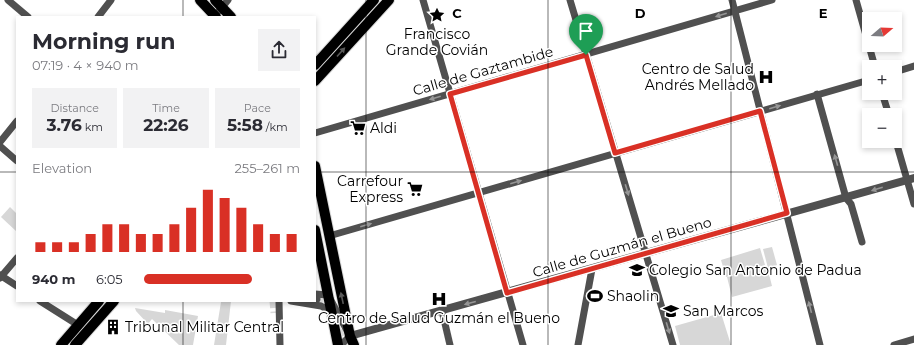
<!DOCTYPE html>
<html lang="en">
<head>
<meta charset="utf-8">
<style>
	:root { --surface:#fff; --page:#f2f2f3; --text:#2b2b33; --muted:#7c7c81; --accent:#d93025 }
	body { margin:0; font-family:Montserrat,sans-serif; background:var(--page); color:var(--text); height:100vh; display:flex; flex-direction:column; font-size:15px; white-space:nowrap }
	* { box-sizing:border-box; margin:0 }
	p { font-size:13px; color:var(--muted) }
	.icon { flex:none; width:22px; height:22px; fill:none; stroke:currentColor; stroke-width:2; stroke-linecap:round; stroke-linejoin:round }
	.map { position:relative; flex:1; overflow:hidden }
	.panel { position:absolute; left:16px; top:16px; width:300px; height:286px; display:flex; flex-direction:column; background:var(--surface); border-radius:0px; box-shadow:0 2px 6px #0003 }
	.panel>* { flex:none }
	.needle { width:26px; rotate:71deg }
	.controls { position:absolute; left:862px; top:12px; display:grid; gap:8px }
	.controls a { display:grid; place-items:center; width:40px; height:40px; border-radius:0px; background:var(--surface); box-shadow:0 2px 6px #0003; font-size:20px }
	.pin { position:absolute; display:grid; place-items:center; width:34px; height:34px; color:#fff; margin:-41px -17px; border-radius:50% 50% 50% 0; rotate:-45deg; box-shadow:0 0 4px #0007 }
	.pin .icon { rotate:45deg }
	.round { display:grid; place-items:center; flex:none; width:42px; height:42px; border-radius:0px; background:var(--page) }
	.headline { display:flex; align-items:center; justify-content:space-between; height:68px; padding:0 16px }
	h1 { font-size:22px; font-weight:700; line-height:30px }
	.metrics { display:grid; grid-template-columns:repeat(3,1fr); gap:6px; height:68px; padding:4px 16px }
	.metrics div { display:grid; align-content:center; border-radius:0px; background:var(--page); text-align:center }
	.metrics b { font-size:17px; font-weight:700 }
	.metrics small { font-size:11px; font-weight:400 }
	.metrics p { font-size:11px }
	.chart { height:112px; padding:8px 16px }
	.chart p { display:flex; justify-content:space-between }
	.chart svg { width:100%; height:72px; margin-top:4px; stroke:var(--accent); stroke-width:6 }
	ul { padding:0 16px; list-style:none; font-size:13px }
	li { display:grid; grid-template-columns:64px 48px 1fr; align-items:center; height:30px }
	li i { height:10px; border-radius:5px; background:var(--accent) }
	.map>svg:first-child { display:block }
	.green { fill:#d7d7d7 }
	.lines { fill:none; stroke-linecap:round; stroke-linejoin:round }
	.minor-tunnel { stroke:#d9d9d9; stroke-width:7; stroke-dasharray:7 3.5; stroke-linecap:butt }
	.primary-casing { stroke:#dbdbdb; stroke-width:12 }
	.minor { stroke:#505050; stroke-width:7 }
	.tertiary { stroke:#505050; stroke-width:8 }
	.primary { stroke:#000; stroke-width:10 }
	.oneway { fill:#969696 }
	.oneway2 { fill:#595959 }
	.route-casing { stroke:#fff; stroke-width:8 }
	.route { stroke:#d93025; stroke-width:5 }
	.grid { fill:none; stroke:#000; stroke-width:1; stroke-opacity:0.55 }
	.labels { text-anchor:middle; stroke-width:3; stroke-linejoin:round; paint-order:stroke }
	.poi-label { font-size:14px; fill:#000; stroke:#fff; text-anchor:start }
	.street-label { font-size:14px; fill:#000; stroke:#fff }
	.grid-label { font-size:13px; text-anchor:middle; font-weight:bold; fill:#000; stroke:#fff; stroke-width:3; stroke-linejoin:round; paint-order:stroke }
</style>
</head>
<body>
<div class="map">
<svg width="914" height="345" viewBox="0 0 914 345">
	<rect width="100%" height="100%" fill="#fff"/>
	<g class="green">
		<path d="M10,207L17,214V232L1,217Z"/>
		<path d="M772,247L777,265L768,268L763,249Z"/>
		<path d="M760,248L765,265L726,277L721,260Z"/>
		<path d="M767,266L772,286L732,297L727,277Z"/>
		<path d="M217,301H231L226,345H214L221,302Z"/>
		<path d="M135,308L165,313V310L198,316L193,345H179L152,319L148,324L136,311Z"/>
		<path d="M721,313L731,345H680L675,326Z"/>
	</g>
	<g class="lines">
		<g class="minor-tunnel">
			<path d="M317,299L325,303L331,308"/>
			<path d="M273,301L274,313"/>
			<path d="M338,319L347,345"/>
		</g>
		<defs>
			<g id="primary">
				<path d="M200,0L216,17"/>
				<path d="M215,0L231,17"/>
				<path d="M315,65L374,0"/>
				<path d="M315,81L389,0"/>
				<path d="M315,166L350,336L354,345"/>
				<path d="M315,230L338,345"/>
				<path d="M61,345L99,301"/>
				<path d="M75,345L114,301"/>
			</g>
		</defs>
		<use href="#primary" class="primary-casing"/>
		<g class="minor">
			<path d="M8,0L28,17"/>
			<path d="M423,0L523,345"/>
			<path d="M570,0L673,345"/>
			<path d="M732,0L820,345"/>
			<path d="M856,0L875,67"/>
			<path d="M219,11L228,0"/>
			<path d="M98,17L111,0"/>
			<path d="M895,72L914,66"/>
			<path d="M882,93L889,115"/>
			<path d="M817,94L846,198L851,204L862,242"/>
			<path d="M315,133L772,0"/>
			<path d="M895,138L914,204"/>
			<path d="M0,142L17,121"/>
			<path d="M0,146L17,161"/>
			<path d="M329,236L869,80"/>
			<path d="M0,275L17,286"/>
			<path d="M0,278L17,258"/>
			<path d="M315,294L328,295L350,336L341,345"/>
			<path d="M315,299H317"/>
			<path d="M40,301L78,325"/>
			<path d="M279,301L280,345"/>
			<path d="M291,301L321,306L332,312"/>
			<path d="M442,311L450,345"/>
			<path d="M578,345L592,269"/>
			<path d="M894,345L914,339"/>
		</g>
		<path class="tertiary" d="M350,336L914,178"/>
		<use href="#primary" class="primary"/>
	</g>
	<defs><path id="oneway-solid" d="M-6-.8H1V-3.2L6.5 0L1 3.2V.8H-6Z"/></defs>
	<g class="oneway">
		<use href="#oneway-solid" transform="translate(721 15) rotate(163)"/>
		<use href="#oneway-solid" transform="translate(435 98) rotate(164)"/>
		<use href="#oneway-solid" transform="translate(775 107) rotate(-16)"/>
		<use href="#oneway-solid" transform="translate(836 160) rotate(-106)"/>
		<use href="#oneway-solid" transform="translate(516 182) rotate(-16)"/>
		<use href="#oneway-solid" transform="translate(877 189) rotate(163)"/>
		<use href="#oneway-solid" transform="translate(627 190) rotate(73)"/>
		<use href="#oneway-solid" transform="translate(366 225) rotate(-16)"/>
		<use href="#oneway-solid" transform="translate(470 303) rotate(165)"/>
		<use href="#oneway-solid" transform="translate(810 307) rotate(-104)"/>
		<use href="#oneway-solid" transform="translate(668 328) rotate(73)"/>
	</g>
	<g class="oneway2">
		<use href="#oneway-solid" transform="translate(341 52) rotate(-48)"/>
		<use href="#oneway-solid" transform="translate(342 298) rotate(-102)"/>
	</g>
	<g class="lines">
		<defs>
			<path id="route" d="M586,55L615,153L760,111L787,213L507,293L450,94Z"/>
		</defs>
		<use href="#route" class="route-casing"/>
		<use href="#route" class="route"/>
	</g>
	<path class="grid" d="M183,0V17M366,0V345M548,0V345M731,0V345M0,172H17M315,172H914M183,301V345"/>
	<defs>
		<symbol id="sight-bare" viewBox="-9 -9 18 18"><path d="M0-6L1.8-2.2L6-1.7L2.9 1.2L3.7 5.4L0 3.3L-3.7 5.4L-2.9 1.2L-6-1.7L-1.8-2.2Z" fill="#000" stroke="#fff" stroke-width="2.5" paint-order="stroke"/></symbol>
		<symbol id="hospital-bare" viewBox="-9 -9 18 18"><path d="M-5-5h3v3.5h4V-5h3V5h-3V1.5h-4V5h-3Z" fill="#000" stroke="#fff" stroke-width="2.5" paint-order="stroke"/></symbol>
		<symbol id="supermarket-bare" viewBox="-9 -9 18 18"><path d="M-6-5.5h2.5l.6 2H6L4.5 2H-2.5L-4.4-4H-6ZM-1.5 3.2a1.3 1.3 0 1 0 .1 0ZM3 3.2a1.3 1.3 0 1 0 .1 0Z" fill="#000" stroke="#fff" stroke-width="2.5" paint-order="stroke"/></symbol>
		<symbol id="school-bare" viewBox="-9 -9 18 18"><path d="M0-5L7-2L0 1L-7-2ZM-4 1L0 2.5L4 1V4Q0 6-4 4Z" fill="#000" stroke="#fff" stroke-width="2.5" paint-order="stroke"/></symbol>
		<symbol id="stadium-bare" viewBox="-9 -9 18 18"><path d="M0-5a6.5 5 0 1 0 0 10a6.5 5 0 1 0 0-10ZM-3.5-1.8h7v3.6h-7Z" fill="#000" stroke="#fff" stroke-width="2.5" paint-order="stroke"/></symbol>
		<symbol id="building-bare" viewBox="-9 -9 18 18"><path d="M-4-6H4V6H1V3H-1V6H-4ZM-2.5-4.3h1.7v1.8h-1.7ZM.8-4.3h1.7v1.8H.8ZM-2.5-1h1.7V.8h-1.7ZM.8-1h1.7V.8H.8Z" fill="#000" stroke="#fff" stroke-width="2.5" paint-order="stroke"/></symbol>
	</defs>
	<g fill-rule="evenodd">
		<use href="#sight-bare" x="426" y="4" width="22" height="22"/>
		<use href="#hospital-bare" x="755" y="66" width="22" height="22"/>
		<use href="#supermarket-bare" x="347" y="117" width="22" height="22"/>
		<use href="#supermarket-bare" x="404" y="178" width="22" height="22"/>
		<use href="#school-bare" x="626" y="259" width="22" height="22"/>
		<use href="#stadium-bare" x="584" y="285" width="22" height="22"/>
		<use href="#hospital-bare" x="428" y="288" width="22" height="22"/>
		<use href="#school-bare" x="660" y="300" width="22" height="22"/>
		<use href="#building-bare" x="102" y="316" width="22" height="22"/>
	</g>
	<g class="labels">
		<g class="poi-label">
			<text x="437" y="39" text-anchor="middle">Francisco<tspan x="437" dy="16">Grande Covián</tspan></text>
			<text x="754" y="74" text-anchor="end">Centro de Salud<tspan x="754" dy="16">Andrés Mellado</tspan></text>
			<text x="370" y="133">Aldi</text>
			<text x="403" y="186" text-anchor="end">Carrefour<tspan x="403" dy="16">Express</tspan></text>
			<text x="649" y="275">Colegio San Antonio de Padua</text>
			<text x="607" y="301">Shaolin</text>
			<text x="683" y="316">San Marcos</text>
			<text x="439" y="323" text-anchor="middle">Centro de Salud Guzmán el Bueno</text>
			<text x="125" y="332">Tribunal Militar Central</text>
		</g>
		<g class="street-label">
			<text transform="translate(483 71) rotate(-16)" y="5">Calle de Gaztambide</text>
			<text transform="translate(622 247) rotate(-16)" y="5">Calle de Guzmán el Bueno</text>
		</g>
	</g>
	<g class="grid-label">
		<text x="457" y="18">C</text>
		<text x="640" y="18">D</text>
		<text x="823" y="18">E</text>
	</g>
</svg>
<div class="controls">
<a><svg class="needle" viewBox="-14 -14 28 28"><path d="M0-13l5 13h-10z" fill="#e53935"/><path d="M0 13l5-13h-10z" fill="#7c7c81"/></svg></a>
<a>+</a>
<a>−</a>
</div>
<div class="pin" style="left:586px;top:55px;background:#1e9e55"><svg class="icon" aria-label="arrive" viewBox="0 0 24 24"><path d="M6 21V4h12l-3 4 3 4H6"/></svg></div>
<section class="panel">
<div class="headline"><div><h1>Morning run</h1><p>07:19 · 4 × 940 m</p></div><a class="round"><svg class="icon" aria-label="share" viewBox="0 0 24 24"><path d="M12 15V3M7 8l5-5 5 5M5 13v7h14v-7"/></svg></a></div>
<div class="metrics">
<div><p>Distance</p><b>3.76<small> km</small></b></div>
<div><p>Time</p><b>22:26</b></div>
<div><p>Pace</p><b>5:58<small> /km</small></b></div>
</div>
<div class="chart"><p><span>Elevation</span>255–261 m</p>
<svg viewBox="0 0 160 44" preserveAspectRatio="none"><path d="M5 44V38M15 44V38M25 44V38M35 44V33M45 44V27M55 44V27M65 44V33M75 44V33M85 44V27M95 44V17M105 44V6M115 44V11M125 44V17M135 44V27M145 44V33M155 44V33"/></svg>
</div>
<ul>
<li><b>940 m</b>6:05<i style="width:69%"></i></li>
</ul>
</section>
</div>
</body>
</html>
